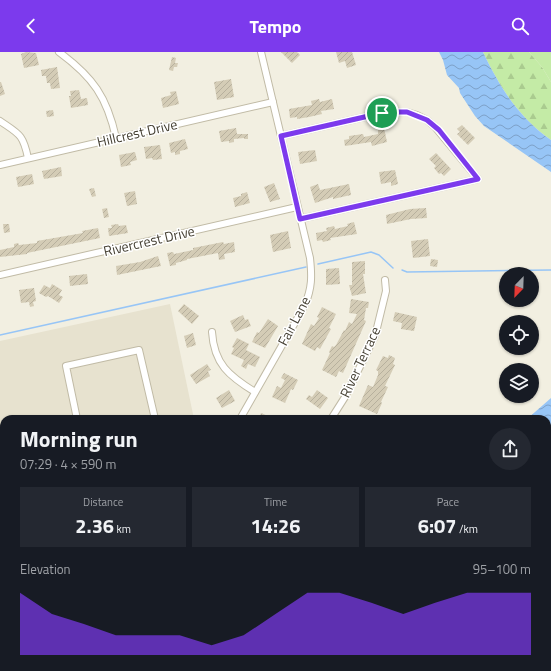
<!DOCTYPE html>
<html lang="en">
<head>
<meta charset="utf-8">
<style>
	:root { --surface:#171b24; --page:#242831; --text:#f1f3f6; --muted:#9ea1a6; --accent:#7c3aed }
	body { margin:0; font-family:"Titillium Web",sans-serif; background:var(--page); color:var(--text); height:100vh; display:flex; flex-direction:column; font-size:15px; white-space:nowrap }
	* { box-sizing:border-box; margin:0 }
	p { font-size:13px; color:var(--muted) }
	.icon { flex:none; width:22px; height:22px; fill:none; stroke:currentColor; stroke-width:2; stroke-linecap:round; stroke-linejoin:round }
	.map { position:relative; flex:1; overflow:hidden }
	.side { position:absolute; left:0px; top:363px; width:551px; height:256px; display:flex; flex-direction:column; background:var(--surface); border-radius:12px 12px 0 0; box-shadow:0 1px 3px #0004 }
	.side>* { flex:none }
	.needle { width:26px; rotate:203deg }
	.tools { position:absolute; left:499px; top:215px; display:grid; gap:8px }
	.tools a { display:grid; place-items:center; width:40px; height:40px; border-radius:50%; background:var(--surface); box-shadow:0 1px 3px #0004; font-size:20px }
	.pin { position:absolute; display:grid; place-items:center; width:34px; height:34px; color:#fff; margin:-17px; border:2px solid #fff; border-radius:50%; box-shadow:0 1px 4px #0007 }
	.round { display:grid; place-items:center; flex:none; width:42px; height:42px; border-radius:21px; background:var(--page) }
	.head { display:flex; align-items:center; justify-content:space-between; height:68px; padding:0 20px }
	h1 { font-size:22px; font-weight:700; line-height:30px }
	.stats { display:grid; grid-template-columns:repeat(3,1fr); gap:6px; height:68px; padding:4px 20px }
	.stats div { display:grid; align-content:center; border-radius:0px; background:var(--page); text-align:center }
	.stats b { font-size:20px; font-weight:700 }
	.stats small { font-size:11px; font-weight:400 }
	.stats p { font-size:11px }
	.chart { height:112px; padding:8px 20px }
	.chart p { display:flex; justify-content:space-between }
	.chart svg { width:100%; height:72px; margin-top:4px; fill:var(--accent); opacity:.7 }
	header { display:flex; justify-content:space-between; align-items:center; height:52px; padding:0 20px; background:var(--accent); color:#fff; font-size:18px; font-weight:700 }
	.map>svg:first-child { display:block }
	.residential { fill:#e7e2cf }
	.forest { fill:url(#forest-firs) }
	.green { fill:#c4eba6 }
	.water { fill:url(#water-waves) }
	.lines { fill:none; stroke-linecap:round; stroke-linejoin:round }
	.stream { stroke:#97c5f6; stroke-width:1.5 }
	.building { fill:url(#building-hatch) }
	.minor-casing { stroke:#c1bba6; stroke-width:8 }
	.minor { stroke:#fff; stroke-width:6 }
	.route-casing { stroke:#fff; stroke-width:8 }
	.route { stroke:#7c3aed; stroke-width:5 }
	.labels { text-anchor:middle; stroke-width:3; stroke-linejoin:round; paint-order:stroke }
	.street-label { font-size:14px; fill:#443f32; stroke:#fff }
</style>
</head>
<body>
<header><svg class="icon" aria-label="back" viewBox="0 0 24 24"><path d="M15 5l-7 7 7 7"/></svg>Tempo<svg class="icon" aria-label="search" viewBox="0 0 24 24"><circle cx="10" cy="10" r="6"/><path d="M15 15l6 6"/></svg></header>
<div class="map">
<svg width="551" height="619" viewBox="0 0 551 619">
	<defs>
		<pattern id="forest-firs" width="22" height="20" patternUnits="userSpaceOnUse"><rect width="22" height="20" fill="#c4eba6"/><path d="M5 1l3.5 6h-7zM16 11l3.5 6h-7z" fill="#aacb8f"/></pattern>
		<pattern id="water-waves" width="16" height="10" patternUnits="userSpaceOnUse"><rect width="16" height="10" fill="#97c5f6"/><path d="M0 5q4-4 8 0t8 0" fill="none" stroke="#7da1c8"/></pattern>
		<pattern id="building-hatch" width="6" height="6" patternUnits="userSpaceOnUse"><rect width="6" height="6" fill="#d4ccb6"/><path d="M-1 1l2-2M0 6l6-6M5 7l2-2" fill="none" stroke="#b7b09d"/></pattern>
	</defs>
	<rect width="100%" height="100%" fill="#f2efe1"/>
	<path class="residential" d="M170,252L194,367H4V507H0V289Z"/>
	<path class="forest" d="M483,0H529L542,15L551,30V88C528,72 509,49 496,25C491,17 487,8 483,0Z"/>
	<path class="green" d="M529,0H551V30L542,15Z"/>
	<g class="water">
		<path d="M439,0H483C487,8 491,17 496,25C509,49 528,72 551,88V120L484,74L475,64L460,41L459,36L447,23L443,8Z"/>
		<path d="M551,346V382L547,385V367H527Z"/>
		<path d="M212,615H249L247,619H210Z"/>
	</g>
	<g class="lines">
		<g class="stream">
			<path d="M318,212L371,200L379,203L393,216"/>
			<path d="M402,218L407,220L551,218"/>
			<path d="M0,283L306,215"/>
		</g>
	</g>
	<g class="building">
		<path d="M26,0L36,1L39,13L24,16L21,2Z"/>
		<path d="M281,0H297L300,3L292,11Z"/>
		<path d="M336,0H352L356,13L347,16L345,9L339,11Z"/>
		<path d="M172,5L176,6L175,11H178L177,15H174L173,19L169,18Z"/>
		<path d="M57,15L60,36L51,37L50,31H47L46,24H42L41,18Z"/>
		<path d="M231,27L234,45L217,48L214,30Z"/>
		<path d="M0,30H1L5,42L0,44Z"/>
		<path d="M79,38L81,47L87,46L88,53L71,56L69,44H71L70,39Z"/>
		<path d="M176,39L179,52L163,56L161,46L171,43L170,40Z"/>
		<path d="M319,47L320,50L332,47L334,57L321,59L322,62L309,65L297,67V65L290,66L289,57L312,53L311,49Z"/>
		<path d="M53,58L54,64L47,65L46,59Z"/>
		<path d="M462,73L475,86L468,93L457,82L460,80L457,77Z"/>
		<path d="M236,76L237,82H248V87H244V86L234,87V90L229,91V89L221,90L219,79Z"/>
		<path d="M384,76L387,90L372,94L371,90L345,94L344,88L349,87V84L363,82L364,85L378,82V78Z"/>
		<path d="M185,87L188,97L180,99V102L175,103V100L171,101L169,91Z"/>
		<path d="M160,93L162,107L153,108L152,106L146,107L144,95Z"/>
		<path d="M315,98L317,109L300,112L298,100Z"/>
		<path d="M135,100L137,108L130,110L131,113L121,115L119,103Z"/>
		<path d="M436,101L451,117L444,124L441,121L439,122L434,116L436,114L429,107Z"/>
		<path d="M61,115L62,124L44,127L42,119Z"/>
		<path d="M395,118L398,132L391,134V130L381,132L379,120Z"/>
		<path d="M32,122L34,132L18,135L16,125Z"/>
		<path d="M274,131L280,147L270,150L264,135Z"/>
		<path d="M318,132L320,138L349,132L351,143L333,147V145L315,151L310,135Z"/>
		<path d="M94,136L96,144L92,145L89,137Z"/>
		<path d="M135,139L137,152L127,154L124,141Z"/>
		<path d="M247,140L250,151L235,155L233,146L241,144V142Z"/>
		<path d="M107,156L109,165L104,166L102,157Z"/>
		<path d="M426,156L427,166L411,167L387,172L386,163L410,157Z"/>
		<path d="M354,170L357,182L330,186L331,188L323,190L322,188L317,189L316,181L327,179L326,176L334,174L335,177L348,174L347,172Z"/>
		<path d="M3,172H9L10,180L4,181Z"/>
		<path d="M118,172L119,174L126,173L128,181L109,184L108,176H112L111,173Z"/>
		<path d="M98,176L100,186L27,201V202L0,205V198L14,195V192L18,191L19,193L37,191V189L83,181L82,179Z"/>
		<path d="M288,179L291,196L273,200L270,183Z"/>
		<path d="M428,187L430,204L413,206L411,189Z"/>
		<path d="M223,190L224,192L234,190L235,200L224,202L225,207L219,208L218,201L187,207V208L176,211V213L170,214L167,201L173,200L174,202L193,198V196Z"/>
		<path d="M158,204L161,214L117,223L116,214L140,210Z"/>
		<path d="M431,207L438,208L437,215L430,214Z"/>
		<path d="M365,209V222H363L366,241L352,244L349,233H352V210Z"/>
		<path d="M339,216L340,232L326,233V217Z"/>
		<path d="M87,222L88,232L70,234L69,224Z"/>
		<path d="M52,232L62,238L59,243L63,245L59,251L48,244L46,245L39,241L44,233L50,236Z"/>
		<path d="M34,236L36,249L33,250L34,254L30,255L29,250L21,251L19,238Z"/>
		<path d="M351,247L369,250L368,256H366L364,268L366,269L343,321L339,319L336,325L322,318L330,301L329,300L332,294L334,295L336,293L344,278L345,279L349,270L352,272L357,262L349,261Z"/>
		<path d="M184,252L199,264L192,272L178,259Z"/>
		<path d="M322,255L336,262L329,276L331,277L320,297L317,295L315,299L302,292L311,272L314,274L319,266L317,265Z"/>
		<path d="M395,260L417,265L414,279L401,277L402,271L393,269Z"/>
		<path d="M243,263L245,268L248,267L251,274L235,280L230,269Z"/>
		<path d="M268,267L278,274L265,296L252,290L257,280L259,281Z"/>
		<path d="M193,281L196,293L187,296L184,284Z"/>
		<path d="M237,286L249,292L246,298L260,305L255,315L248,312L246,317L241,314L244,308L231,302L234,296L232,295Z"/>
		<path d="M389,303L395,306L393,312L395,313L385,334L388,335L381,350L382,351L377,362L359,354L368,333L373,335L378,323V319L376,318L383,304L388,306Z"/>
		<path d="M207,312L211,318L208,319L210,324L196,332L190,323Z"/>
		<path d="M284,321L298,328L293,338L291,337L285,351L272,345L277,334L281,336L285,328L281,326Z"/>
		<path d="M229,338L235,349L222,356L216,346Z"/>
		<path d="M317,338L328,346L320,357L306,347L309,343L312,345Z"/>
		<path d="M261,361L275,367H262L259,366Z"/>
	</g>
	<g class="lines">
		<defs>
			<g id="minor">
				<path d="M59,0C93,25 107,45 116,86"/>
				<path d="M0,69C19,82 23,82 28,106"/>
				<path d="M281,84L382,61L394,60H407L417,63L427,68L435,75L478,127L300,167"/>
				<path d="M0,113L273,50"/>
				<path d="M0,223L297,155"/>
				<path d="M212,280C214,312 229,324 255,340"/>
				<path d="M77,367L66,314L139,298L155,367"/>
				<path d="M240,367L305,253C312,235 312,225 310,206L261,0"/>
				<path d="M331,367L345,345L375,284L386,239L385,228"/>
				<path d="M0,390L4,408"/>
				<path d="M547,479L551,475"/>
				<path d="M547,506L551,505"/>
				<path d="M0,516L4,515"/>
				<path d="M528,615L530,619"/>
				<path d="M38,619L42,615"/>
				<path d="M425,619L428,615"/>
			</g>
		</defs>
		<use href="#minor" class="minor-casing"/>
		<use href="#minor" class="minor"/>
	</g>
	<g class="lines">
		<defs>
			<path id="route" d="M394,60H407L427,68L439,78L478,127L300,167L281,84L382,61Z"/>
		</defs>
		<use href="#route" class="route-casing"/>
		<use href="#route" class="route"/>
	</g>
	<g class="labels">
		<g class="street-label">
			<text transform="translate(137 81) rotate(-13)" y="5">Hillcrest Drive</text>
			<text transform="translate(149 189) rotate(-13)" y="5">Rivercrest Drive</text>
			<text transform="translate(294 269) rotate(-62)" y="5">Fair Lane</text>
			<text transform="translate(360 310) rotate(-65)" y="5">River Terrace</text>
		</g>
	</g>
</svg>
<div class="tools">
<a><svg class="needle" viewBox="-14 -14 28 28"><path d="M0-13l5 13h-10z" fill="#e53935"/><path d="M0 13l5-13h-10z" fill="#9ea1a6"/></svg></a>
<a><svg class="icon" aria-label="locate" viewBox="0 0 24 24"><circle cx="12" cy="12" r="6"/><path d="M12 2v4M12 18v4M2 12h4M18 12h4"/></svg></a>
<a><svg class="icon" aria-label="layers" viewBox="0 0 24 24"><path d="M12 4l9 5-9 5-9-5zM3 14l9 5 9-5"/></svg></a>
</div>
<div class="pin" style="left:382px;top:61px;background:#1e9e55"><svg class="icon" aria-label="arrive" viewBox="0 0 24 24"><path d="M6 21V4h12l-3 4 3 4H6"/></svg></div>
<section class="side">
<div class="head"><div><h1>Morning run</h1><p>07:29 · 4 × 590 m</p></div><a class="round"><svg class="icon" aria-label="share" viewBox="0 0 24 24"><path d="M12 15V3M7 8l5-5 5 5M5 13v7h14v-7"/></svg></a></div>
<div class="stats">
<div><p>Distance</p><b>2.36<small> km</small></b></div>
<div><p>Time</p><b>14:26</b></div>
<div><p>Pace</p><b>6:07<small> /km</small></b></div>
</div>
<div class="chart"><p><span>Elevation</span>95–100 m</p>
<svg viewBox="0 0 160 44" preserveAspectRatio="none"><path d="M0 44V6L10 19L20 25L30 32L40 32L50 32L60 38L70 32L80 19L90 6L100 6L110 12L120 19L130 12L140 6L150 6L160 6V44z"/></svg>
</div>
</section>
</div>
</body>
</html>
